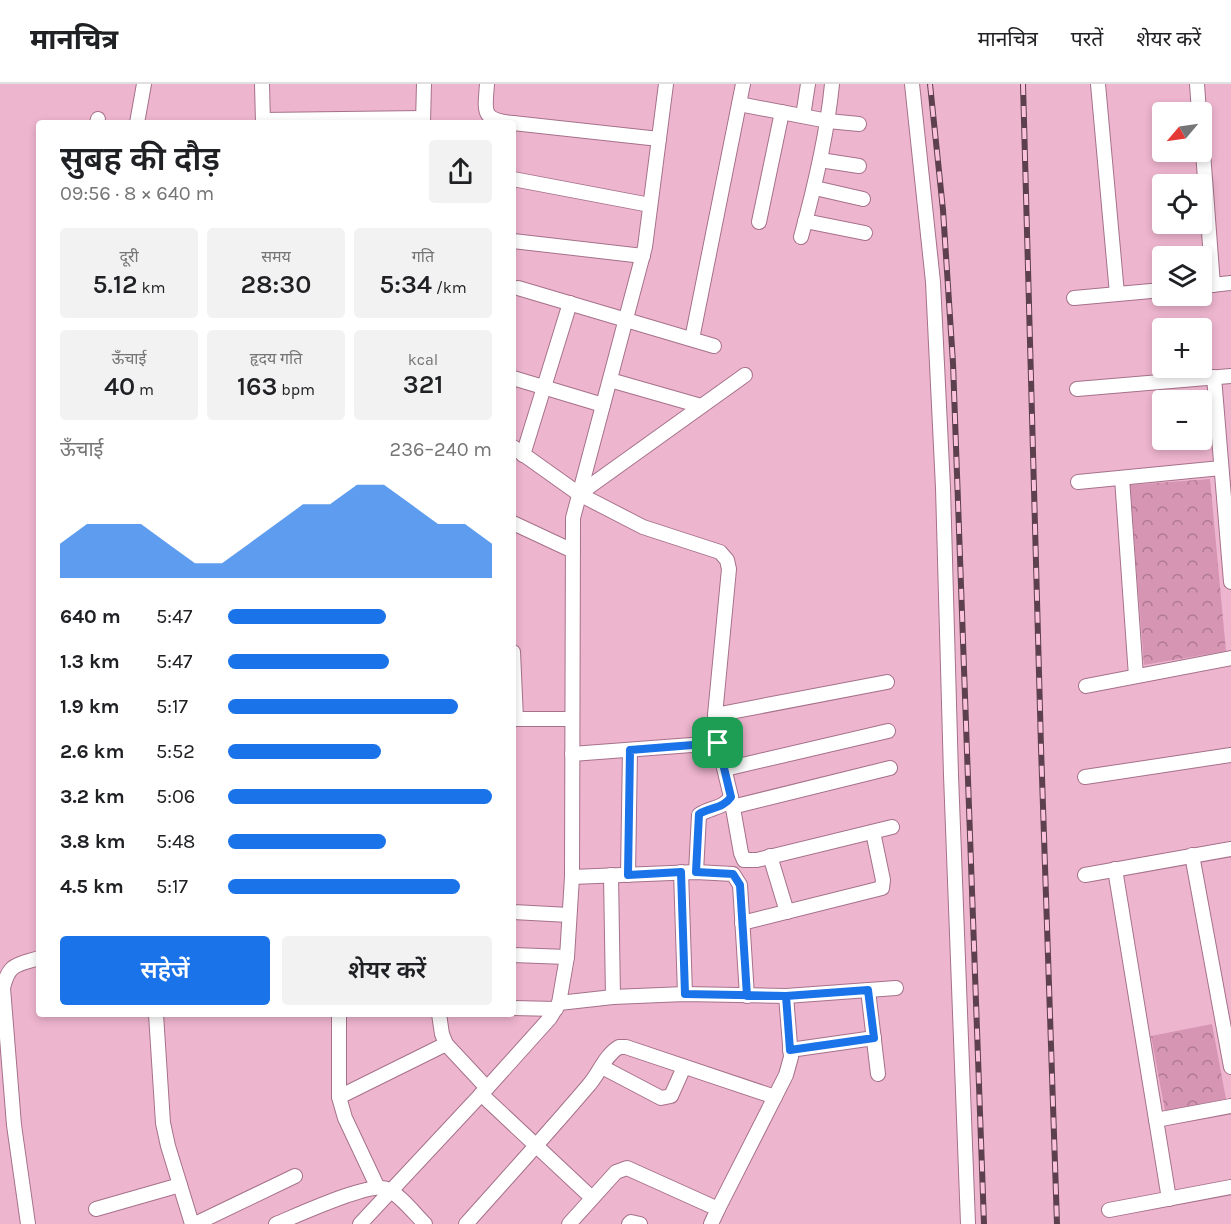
<!DOCTYPE html>
<html lang="hi">
<head>
<meta charset="utf-8">
<style>
	:root { --surface:#fff; --page:#f2f2f2; --text:#202124; --muted:#757577; --line:#e0e0e0; --accent:#1a73e8 }
	body { margin:0; font-family:Karla,"Noto Sans Devanagari",sans-serif; background:var(--page); color:var(--text); height:100vh; display:flex; flex-direction:column; font-size:22px; white-space:nowrap }
	* { box-sizing:border-box; margin:0 }
	p { font-size:20px; color:var(--muted) }
	.icon { flex:none; width:33px; height:33px; fill:none; stroke:currentColor; stroke-width:2; stroke-linecap:round; stroke-linejoin:round }
	.map { position:relative; flex:1; overflow:hidden }
	.drawer { position:absolute; left:36px; top:36px; width:480px; height:897px; display:flex; flex-direction:column; background:var(--surface); border-radius:6px; box-shadow:0 3px 9px #0003 }
	.drawer>* { flex:none }
	.needle { width:39px; rotate:241deg }
	.tools { position:absolute; left:1152px; top:18px; display:grid; gap:12px }
	.tools a { display:grid; place-items:center; width:60px; height:60px; border-radius:6px; background:var(--surface); box-shadow:0 3px 9px #0003; font-size:30px }
	.pin { position:absolute; display:grid; place-items:center; width:51px; height:51px; color:#fff; margin:-26px; border-radius:12px; box-shadow:0 3px 9px #0006 }
	.round { display:grid; place-items:center; flex:none; width:63px; height:63px; border-radius:6px; background:var(--page) }
	.headline { display:flex; align-items:center; justify-content:space-between; height:102px; padding:0 24px }
	h1 { font-size:33px; font-weight:600; line-height:45px }
	.figures { display:grid; grid-template-columns:repeat(3,1fr); gap:9px; height:102px; padding:6px 24px }
	.figures div { display:grid; align-content:center; border-radius:6px; background:var(--page); text-align:center }
	.figures b { font-size:26px; font-weight:600 }
	.figures small { font-size:16px; font-weight:400 }
	.figures p { font-size:16px }
	.chart { height:168px; padding:12px 24px }
	.chart p { display:flex; justify-content:space-between }
	.chart svg { width:100%; height:108px; margin-top:6px; fill:var(--accent); opacity:.7 }
	.primary-button { display:flex; gap:12px; margin-top:auto; padding:12px 24px }
	.primary-button a { flex:1; height:69px; border-radius:6px; background:var(--accent); color:#fff; font-size:24px; font-weight:600; line-height:69px; text-align:center }
	.primary-button a+a { background:var(--page); color:var(--text) }
	ul { padding:0 24px; list-style:none; font-size:20px }
	li { display:grid; grid-template-columns:96px 72px 1fr; align-items:center; height:45px }
	li i { height:15px; border-radius:8px; background:var(--accent) }
	header { display:flex; align-items:center; gap:36px; box-sizing:border-box; height:84px; padding:0 30px; background:var(--surface); border-bottom:2px solid var(--line) }
	header strong { font-size:28px }
	nav { display:flex; gap:33px; margin-inline-start:auto; font-size:21px }
	.map>svg:first-child { display:block }
	.park { fill:url(#park-crowns) }
	.lines { fill:none; stroke-linecap:round; stroke-linejoin:round }
	.street-casing { stroke:#a6718a; stroke-width:16 }
	.street { stroke:#fff; stroke-width:14 }
	.rail-casing { stroke:#5d404d; stroke-width:6 }
	.rail { stroke:#fcc1dc; stroke-width:4; stroke-dasharray:11; stroke-linecap:butt }
	.route-casing { stroke:#fff; stroke-width:12 }
	.route { stroke:#1a73e8; stroke-width:8 }
</style>
</head>
<body>
<header>
<strong>मानचित्र</strong>
<nav><a>मानचित्र</a><a>परतें</a><a>शेयर करें</a></nav>
</header>
<div class="map">
<svg width="1231" height="1140" viewBox="0 0 1231 1140">
	<defs>
		<pattern id="park-crowns" width="20" height="18" patternUnits="userSpaceOnUse" patternTransform="scale(1.5)"><rect width="20" height="18" fill="#d695b3"/><path d="M2 6a3 3 0 1 1 6 0M12 15a3 3 0 1 1 6 0" fill="none" stroke="#ae7991"/></pattern>
	</defs>
	<rect width="100%" height="100%" fill="#eeb5cf"/>
	<g class="park">
		<path d="M1210,395L1226,567L1144,581L1130,401Z"/>
		<path d="M1212,940L1226,1015L1165,1027L1151,952Z"/>
	</g>
	<g class="lines">
		<defs>
			<g id="street">
				<path d="M262,0L263,39"/>
				<path d="M487,0C485,28 481,36 513,39"/>
				<path d="M912,0L933,198L943,404L951,691L968,1140"/>
				<path d="M1098,0L1117,210"/>
				<path d="M1197,0L1199,28"/>
				<path d="M739,20L828,37L859,40"/>
				<path d="M803,32L808,0"/>
				<path d="M263,36L423,34"/>
				<path d="M97,39L98,35"/>
				<path d="M137,39L144,0"/>
				<path d="M423,39L424,0"/>
				<path d="M513,39L659,55"/>
				<path d="M1202,55L1213,201"/>
				<path d="M820,76L859,82"/>
				<path d="M513,95L650,121"/>
				<path d="M815,104L863,115"/>
				<path d="M805,137L865,149"/>
				<path d="M759,138L782,28"/>
				<path d="M801,153C815,102 827,52 832,0"/>
				<path d="M513,157L643,172"/>
				<path d="M1202,202L1231,199"/>
				<path d="M518,204L714,262"/>
				<path d="M1074,214L1162,206"/>
				<path d="M692,255L743,0"/>
				<path d="M1214,293L1231,498"/>
				<path d="M513,294L603,321"/>
				<path d="M610,296L701,322"/>
				<path d="M1077,305L1231,292"/>
				<path d="M513,363L579,410L643,443L720,468L727,476L729,485L715,631L718,659L731,713C723,725 710,723 699,731L696,788"/>
				<path d="M523,371L570,219"/>
				<path d="M1122,394L1136,592"/>
				<path d="M1078,398L1221,384"/>
				<path d="M579,410L745,291"/>
				<path d="M513,439L573,467"/>
				<path d="M513,568L516,635"/>
				<path d="M1086,602L1231,574"/>
				<path d="M715,631L887,598"/>
				<path d="M513,635H572"/>
				<path d="M572,670L718,659"/>
				<path d="M725,685L888,647"/>
				<path d="M1085,693L1231,671"/>
				<path d="M731,713L741,769L744,776H757L892,743"/>
				<path d="M732,723L890,684"/>
				<path d="M1192,771L1231,983"/>
				<path d="M770,772L787,828"/>
				<path d="M1115,785L1169,1115"/>
				<path d="M681,788L685,910"/>
				<path d="M611,791L613,913"/>
				<path d="M628,791L630,666"/>
				<path d="M1085,791L1231,765"/>
				<path d="M572,793L696,788L733,790L740,801L747,912"/>
				<path d="M513,828L569,831"/>
				<path d="M742,839L882,804L883,796L873,748"/>
				<path d="M513,871L567,873"/>
				<path d="M868,906L878,990"/>
				<path d="M559,919L613,913L685,910L786,912L896,904"/>
				<path d="M513,924L556,925"/>
				<path d="M156,930L163,1039L168,1062L192,1140"/>
				<path d="M339,930V1013L345,1034L377,1102"/>
				<path d="M439,930L442,950L446,960L487,1004"/>
				<path d="M790,966L874,954"/>
				<path d="M602,983L661,1014L671,1012L684,983"/>
				<path d="M481,1010L592,1114"/>
				<path d="M339,1013L446,960"/>
				<path d="M1156,1036L1231,1022"/>
				<path d="M96,1125L180,1101"/>
				<path d="M718,1125L786,991L791,973L786,912"/>
				<path d="M1109,1126L1231,1103"/>
				<path d="M28,1140L14,1041L3,904C9,879 17,881 39,874"/>
				<path d="M195,1140L295,1092"/>
				<path d="M276,1140C296,1132 371,1097 387,1105C399,1110 415,1130 425,1140"/>
				<path d="M360,1140L487,1004L550,934L559,919L567,873L572,793L573,434L645,163L666,0"/>
				<path d="M466,1140C507,1094 548,1049 588,1002C599,990 605,971 619,963H626L775,1013"/>
				<path d="M569,1140L616,1088L627,1084L718,1125L711,1140"/>
				<path d="M629,1140L631,1138L640,1140"/>
			</g>
		</defs>
		<use href="#street" class="street-casing"/>
		<use href="#street" class="street"/>
		<defs>
			<g id="rail">
				<path d="M930,0L943,126L953,279L984,1140"/>
				<path d="M1023,0L1041,663L1057,1140"/>
			</g>
		</defs>
		<use href="#rail" class="rail-casing"/>
		<use href="#rail" class="rail"/>
	</g>
	<g class="lines">
		<defs>
			<path id="route" d="M718,659L731,713C723,725 710,723 699,730L696,788L733,790L740,801L747,912H786L790,966L874,954L868,906L786,912L685,910L681,788L628,791L630,666L718,659"/>
		</defs>
		<use href="#route" class="route-casing"/>
		<use href="#route" class="route"/>
	</g>
</svg>
<div class="tools">
<a><svg class="needle" viewBox="-14 -14 28 28"><path d="M0-13l5 13h-10z" fill="#e53935"/><path d="M0 13l5-13h-10z" fill="#757577"/></svg></a>
<a><svg class="icon" aria-label="locate" viewBox="0 0 24 24"><circle cx="12" cy="12" r="6"/><path d="M12 2v4M12 18v4M2 12h4M18 12h4"/></svg></a>
<a><svg class="icon" aria-label="layers" viewBox="0 0 24 24"><path d="M12 4l9 5-9 5-9-5zM3 14l9 5 9-5"/></svg></a>
<a>+</a>
<a>−</a>
</div>
<div class="pin" style="left:718px;top:659px;background:#1e9e55"><svg class="icon" aria-label="arrive" viewBox="0 0 24 24"><path d="M6 21V4h12l-3 4 3 4H6"/></svg></div>
<section class="drawer">
<div class="headline"><div><h1>सुबह की दौड़</h1><p>09:56 · 8 × 640 m</p></div><a class="round"><svg class="icon" aria-label="share" viewBox="0 0 24 24"><path d="M12 15V3M7 8l5-5 5 5M5 13v7h14v-7"/></svg></a></div>
<div class="figures">
<div><p>दूरी</p><b>5.12<small> km</small></b></div>
<div><p>समय</p><b>28:30</b></div>
<div><p>गति</p><b>5:34<small> /km</small></b></div>
</div>
<div class="figures">
<div><p>ऊँचाई</p><b>40<small> m</small></b></div>
<div><p>हृदय गति</p><b>163<small> bpm</small></b></div>
<div><p>kcal</p><b>321</b></div>
</div>
<div class="chart"><p><span>ऊँचाई</span>236–240 m</p>
<svg viewBox="0 0 160 44" preserveAspectRatio="none"><path d="M0 44V30L10 22L20 22L30 22L40 30L50 38L60 38L70 30L80 22L90 14L100 14L110 6L120 6L130 14L140 22L150 22L160 30V44z"/></svg>
</div>
<ul>
<li><b>640 m</b>5:47<i style="width:60%"></i></li>
<li><b>1.3 km</b>5:47<i style="width:61%"></i></li>
<li><b>1.9 km</b>5:17<i style="width:87%"></i></li>
<li><b>2.6 km</b>5:52<i style="width:58%"></i></li>
<li><b>3.2 km</b>5:06<i style="width:100%"></i></li>
<li><b>3.8 km</b>5:48<i style="width:60%"></i></li>
<li><b>4.5 km</b>5:17<i style="width:88%"></i></li>
</ul>
<div class="primary-button"><a>सहेजें</a><a>शेयर करें</a></div>
</section>
</div>
</body>
</html>
